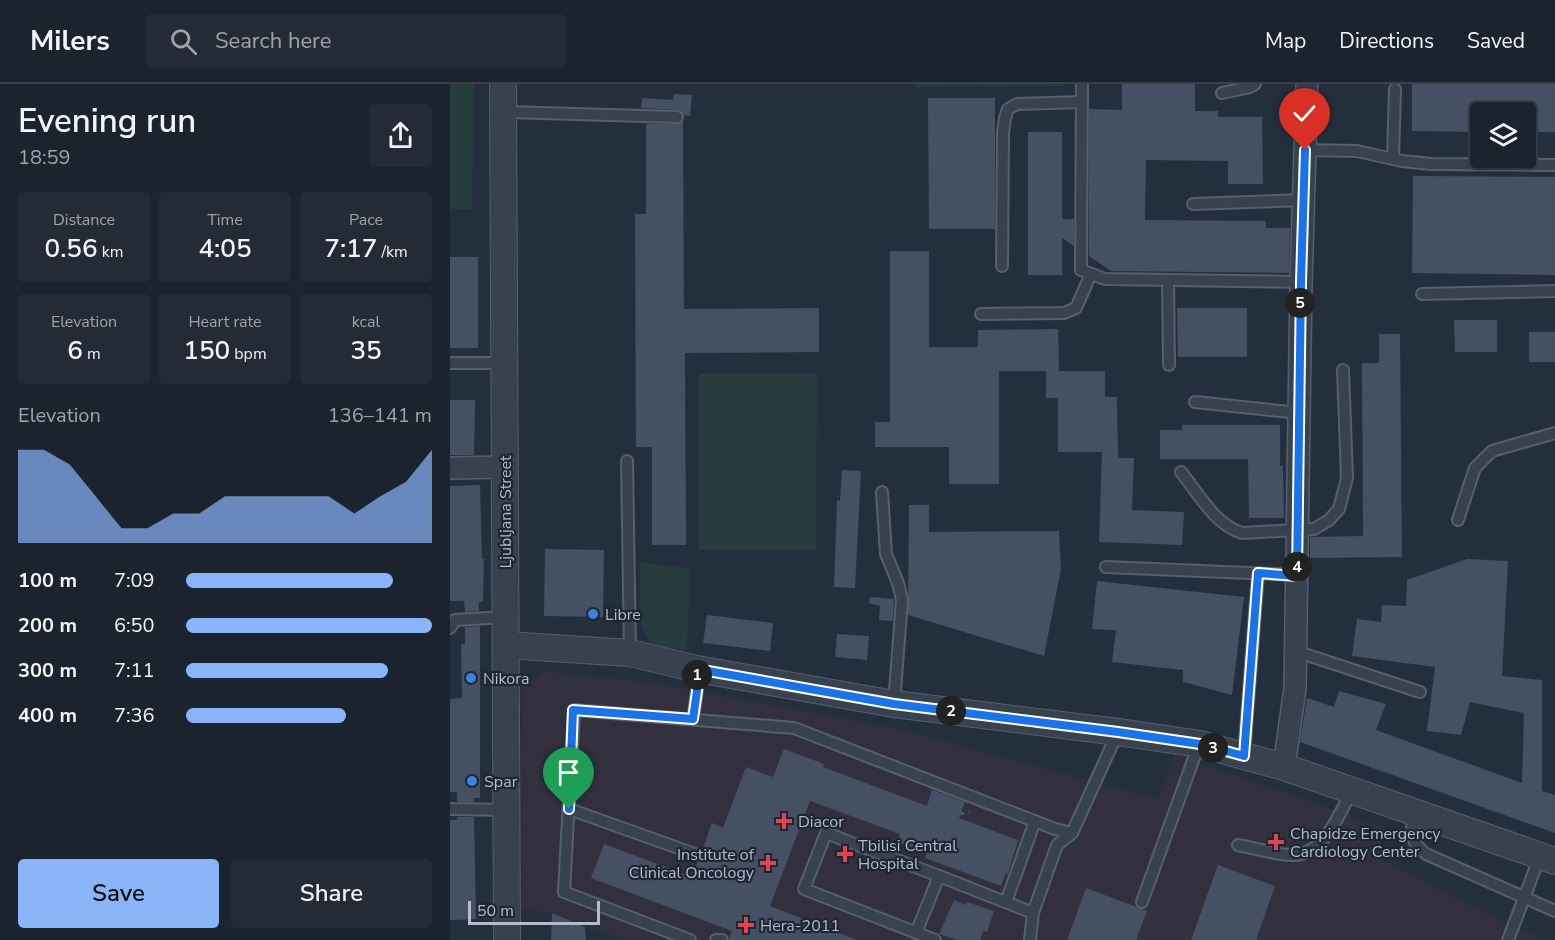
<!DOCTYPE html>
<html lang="en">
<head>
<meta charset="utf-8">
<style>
	:root { --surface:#1b232e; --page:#242b36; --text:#f1f3f6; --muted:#a0a4aa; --line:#39404a; --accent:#8ab4f8 }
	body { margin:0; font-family:"Nunito Sans",sans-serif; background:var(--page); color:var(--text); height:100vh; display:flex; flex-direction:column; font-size:22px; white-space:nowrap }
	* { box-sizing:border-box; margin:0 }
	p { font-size:20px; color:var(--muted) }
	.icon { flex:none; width:33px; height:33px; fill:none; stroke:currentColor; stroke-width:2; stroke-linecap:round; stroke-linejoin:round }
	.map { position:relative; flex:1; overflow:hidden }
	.panel { display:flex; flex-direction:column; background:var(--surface); width:450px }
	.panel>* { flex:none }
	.controls { position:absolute; left:1020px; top:18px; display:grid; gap:12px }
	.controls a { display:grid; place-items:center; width:66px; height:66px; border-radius:6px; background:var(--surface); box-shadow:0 2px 4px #0004,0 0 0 2px var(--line); font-size:30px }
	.scale { position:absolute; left:18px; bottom:15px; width:132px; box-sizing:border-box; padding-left:6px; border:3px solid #b4bcc9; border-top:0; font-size:16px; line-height:21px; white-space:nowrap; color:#b4bcc9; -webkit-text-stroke:4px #1d2633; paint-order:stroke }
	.pin { position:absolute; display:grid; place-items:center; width:51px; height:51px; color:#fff; margin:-62px -26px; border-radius:50% 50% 50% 0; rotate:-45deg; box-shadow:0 0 6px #0007 }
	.pin .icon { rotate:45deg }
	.km { position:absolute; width:30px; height:30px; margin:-15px; border-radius:50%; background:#222; color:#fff; font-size:16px; line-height:30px; text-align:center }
	.round { display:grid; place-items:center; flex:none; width:63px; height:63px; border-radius:6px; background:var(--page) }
	.head { display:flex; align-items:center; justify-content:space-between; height:102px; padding:0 18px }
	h1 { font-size:33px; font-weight:600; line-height:45px }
	.stats { display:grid; grid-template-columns:repeat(3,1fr); gap:9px; height:102px; padding:6px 18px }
	.stats div { display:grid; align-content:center; border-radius:6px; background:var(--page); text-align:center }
	.stats b { font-size:26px; font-weight:600 }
	.stats small { font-size:16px; font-weight:400 }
	.stats p { font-size:16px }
	.chart { height:168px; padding:12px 18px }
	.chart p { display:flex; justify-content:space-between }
	.chart svg { width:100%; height:108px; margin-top:6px; fill:var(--accent); opacity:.7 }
	.cta { display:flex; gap:12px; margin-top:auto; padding:12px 18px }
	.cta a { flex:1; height:69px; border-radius:6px; background:var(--accent); color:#111; font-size:24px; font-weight:600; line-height:69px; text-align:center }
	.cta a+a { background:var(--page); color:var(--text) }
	ul { padding:0 18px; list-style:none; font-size:20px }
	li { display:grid; grid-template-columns:96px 72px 1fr; align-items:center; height:45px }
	li i { height:15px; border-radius:8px; background:var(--accent) }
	header { display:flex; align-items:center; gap:36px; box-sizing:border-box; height:84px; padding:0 30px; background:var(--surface); border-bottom:2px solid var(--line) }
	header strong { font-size:28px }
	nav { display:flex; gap:33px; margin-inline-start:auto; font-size:21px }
	.search { width:420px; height:54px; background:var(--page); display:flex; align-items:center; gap:15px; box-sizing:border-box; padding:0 21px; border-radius:6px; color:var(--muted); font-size:22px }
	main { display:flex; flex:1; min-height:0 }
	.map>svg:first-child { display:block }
	.medical { fill:#32303f }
	.green { fill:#263c3f }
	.building { fill:#455162 }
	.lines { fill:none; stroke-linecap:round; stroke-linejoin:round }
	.service-casing { stroke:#565f6c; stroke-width:14 }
	.minor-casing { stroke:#565f6c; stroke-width:24 }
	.tertiary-casing { stroke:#565f6c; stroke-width:28 }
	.path { stroke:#44595c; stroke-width:3; stroke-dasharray:4.5 4.5; stroke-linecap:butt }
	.service { stroke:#38414e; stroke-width:10 }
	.minor { stroke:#38414e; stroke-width:21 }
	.tertiary { stroke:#38414e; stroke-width:26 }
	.route-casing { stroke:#fff; stroke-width:12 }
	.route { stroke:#1a73e8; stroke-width:8 }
	.shop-dot { fill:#3f7fe0; stroke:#1d2633; stroke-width:2 }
	.health-dot { fill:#e0444e; stroke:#1d2633; stroke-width:2 }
	.labels { text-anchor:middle; stroke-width:4.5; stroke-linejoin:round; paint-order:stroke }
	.street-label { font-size:16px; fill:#b4bcc9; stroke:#1d2633 }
	.poi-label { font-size:16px; fill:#b4bcc9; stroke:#1d2633; text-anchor:start }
</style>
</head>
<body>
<header>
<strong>Milers</strong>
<div class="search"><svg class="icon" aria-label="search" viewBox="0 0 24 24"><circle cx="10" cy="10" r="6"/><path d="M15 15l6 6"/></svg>Search here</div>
<nav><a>Map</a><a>Directions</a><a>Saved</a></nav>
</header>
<main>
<section class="panel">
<div class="head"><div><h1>Evening run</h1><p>18:59</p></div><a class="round"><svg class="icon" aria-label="share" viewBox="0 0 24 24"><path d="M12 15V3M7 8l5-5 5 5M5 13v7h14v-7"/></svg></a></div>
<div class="stats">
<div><p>Distance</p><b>0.56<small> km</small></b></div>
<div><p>Time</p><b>4:05</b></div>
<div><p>Pace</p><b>7:17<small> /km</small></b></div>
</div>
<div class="stats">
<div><p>Elevation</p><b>6<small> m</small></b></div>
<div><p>Heart rate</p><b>150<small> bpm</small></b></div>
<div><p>kcal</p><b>35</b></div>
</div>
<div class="chart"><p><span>Elevation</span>136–141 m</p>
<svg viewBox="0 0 160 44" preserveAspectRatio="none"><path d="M0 44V6L10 6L20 12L30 25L40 38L50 38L60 32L70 32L80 25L90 25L100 25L110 25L120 25L130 32L140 25L150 19L160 6V44z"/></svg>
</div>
<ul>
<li><b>100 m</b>7:09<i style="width:84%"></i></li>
<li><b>200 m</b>6:50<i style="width:100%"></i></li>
<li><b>300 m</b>7:11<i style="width:82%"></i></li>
<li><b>400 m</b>7:36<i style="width:65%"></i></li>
</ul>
<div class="cta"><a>Save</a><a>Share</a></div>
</section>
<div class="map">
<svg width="1105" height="856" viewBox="0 0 1105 856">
	<rect width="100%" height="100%" fill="#242f3e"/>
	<path class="medical" d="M95,587L214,601L448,645L708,715L725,670L935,744L926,773L1059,841L1098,856H175L102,829L72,824L71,605Z"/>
	<g class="green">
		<path d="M0,0H24L22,125H0Z"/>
		<path d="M465,0H613V2L465,3Z"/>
		<path d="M249,290H367L366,466H249Z"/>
		<path d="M189,478L240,485L237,566L203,562L191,541Z"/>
	</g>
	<g class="building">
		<path d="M672,0H745V27H768V33H812L813,100H778V77L696,76L695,136L816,137V144H840L839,189L661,187L639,172V25L672,26Z"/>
		<path d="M962,0H1105V48H1076V28H1030V48L962,47Z"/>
		<path d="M224,10L242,11L240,32L234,31L227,26L191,24L192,14L223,16Z"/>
		<path d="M478,14H545V145H479Z"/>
		<path d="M233,37L234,225L369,224V268L235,269L236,461H202V363H186L185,130H196V40H227Z"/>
		<path d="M578,48H612V135H624V162L612,154V191H578Z"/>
		<path d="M963,92L1105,93V191L962,189Z"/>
		<path d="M440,167H479V263H528V246L608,245L609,287H549V400H499V363H425V338H440Z"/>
		<rect x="0" y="173" width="28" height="91"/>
		<path d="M727,224H797V273H728Z"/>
		<path d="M1004,236H1047V268H1005Z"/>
		<rect x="1079" y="248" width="26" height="30"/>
		<path d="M929,250H950L952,473L860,474V453L913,452L912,279H929Z"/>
		<path d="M596,287H655V313H667L668,374H684L682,426L734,428L732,461L649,458L652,368H608V314H596Z"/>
		<path d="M0,316H25L24,371H0Z"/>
		<path d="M732,341H830V382H833L834,434H799L798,375H710V346H732Z"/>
		<path d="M392,386L411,387L405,504L384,503L387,416L390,417Z"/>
		<path d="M30,401L32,475H34L33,518H29V527L15,528L14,517H0V402Z"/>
		<path d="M459,421H479V448L609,447L611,485L594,572L458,531Z"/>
		<path d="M95,465L154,466L153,533L94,532Z"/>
		<path d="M1017,475L1058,477L1052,592L1092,596V707L1105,711V749L850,658L857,614L884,623L889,607L936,620L926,646L1072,699L1074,629L1020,618L1011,651L977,647L985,583L902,572L907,535L931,538L932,521L956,522L957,496Z"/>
		<path d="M647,497L794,513L782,611L733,598V586L662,578L666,546L642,545Z"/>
		<path d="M420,513L444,515L443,537L429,536L430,522L419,519Z"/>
		<path d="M257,531L323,539L320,567L253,559Z"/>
		<path d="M30,542V714H24V718H7V708H0V615L12,614L11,560H15V543Z"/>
		<path d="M387,550L419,552L417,576L385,573Z"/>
		<path d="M334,665L374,680L373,683L477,722L482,706L515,718L509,734L568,756L558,790L556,789L551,802L475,774L477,769L447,758L450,750L360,717L320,822L407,856H279L282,847L141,794L154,760L242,793L248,777L252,773V767L262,739L273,744L296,683L323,693Z"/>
		<path d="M7,733H24L26,835L0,836V736H7Z"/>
		<path d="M768,781L825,802L806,856H741Z"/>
		<path d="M636,804L697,827L686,856H617Z"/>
		<path d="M504,816L516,821L517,818L544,827L537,848L533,847L530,856H508L489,850Z"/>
		<path d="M102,829L135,843L136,856H101Z"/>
	</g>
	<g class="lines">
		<defs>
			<g id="service">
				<path d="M632,0L631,186L655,195L851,198"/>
				<path d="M772,9L800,3L805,0"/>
				<path d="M54,28L227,33"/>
				<path d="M855,66L907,67L952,77L981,80L1105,81"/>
				<path d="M943,75L945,5"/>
				<path d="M743,120L854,116"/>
				<path d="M552,182L553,49L555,34L558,25L567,20L632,18"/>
				<path d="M718,196L719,281"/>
				<path d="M972,210L1105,207"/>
				<path d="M531,230L614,229L626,224L641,190"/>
				<path d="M0,279H54"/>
				<path d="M745,318L849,329"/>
				<path d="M177,377L180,569"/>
				<path d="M731,388C748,409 765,441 792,449L864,445L879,436L889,425L897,394L893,286"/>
				<path d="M432,408L436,470L448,499L452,516L444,620"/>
				<path d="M1008,436L1025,384L1042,367L1105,349"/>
				<path d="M656,483L847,491"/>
				<path d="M0,544L5,536L55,533"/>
				<path d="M845,567L970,608"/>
				<path d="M243,635L247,607V585"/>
				<path d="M794,671L808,489"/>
				<path d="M0,725L57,726"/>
				<path d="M119,725L245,770"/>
				<path d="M964,729C961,748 959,757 976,770L1105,827"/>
				<path d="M788,761C805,764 823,770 840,771C874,773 888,731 902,707"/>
				<path d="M556,818L585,737"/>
				<path d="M692,818L749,660"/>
				<path d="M466,849L489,792L583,829"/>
				<path d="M240,856L114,808L124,626L344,644L605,745L622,749"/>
				<path d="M266,856H272"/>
				<path d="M485,856L354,805L376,749L489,792"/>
				<path d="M580,856L583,829L607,761L622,749L668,648"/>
				<path d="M1058,856L1090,772"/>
			</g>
			<g id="minor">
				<path d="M0,384L55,383"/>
				<path d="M834,683L845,604L851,198L857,0"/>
			</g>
			<g id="tertiary">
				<path d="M53,0L57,856"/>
				<path d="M56,561L180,569L247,585L444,620L668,648L750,660L834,683L1105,777"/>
			</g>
		</defs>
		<use href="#service" class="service-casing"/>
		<use href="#minor" class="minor-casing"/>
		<use href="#tertiary" class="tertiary-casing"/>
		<path class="path" d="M510,730L520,728"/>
		<use href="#service" class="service"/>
		<use href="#minor" class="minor"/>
		<use href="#tertiary" class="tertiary"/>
	</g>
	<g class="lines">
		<defs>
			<path id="route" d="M119,725L123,626L243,635L247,607V585L444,620L668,648L750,660L794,672L808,489L847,492L851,198L855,66"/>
		</defs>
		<use href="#route" class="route-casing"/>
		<use href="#route" class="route"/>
	</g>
	<g class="shop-dot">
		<circle cx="143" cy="530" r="6"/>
		<circle cx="21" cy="594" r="6"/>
		<circle cx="22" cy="697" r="6"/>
	</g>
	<g class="health-dot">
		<path d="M331 728h6v6h6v6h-6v6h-6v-6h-6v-6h6z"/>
		<path d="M823 749h6v6h6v6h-6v6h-6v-6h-6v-6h6z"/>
		<path d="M392 761h6v6h6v6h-6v6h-6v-6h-6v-6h6z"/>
		<path d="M315 770h6v6h6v6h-6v6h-6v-6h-6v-6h6z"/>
		<path d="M293 832h6v6h6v6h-6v6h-6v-6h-6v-6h6z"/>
	</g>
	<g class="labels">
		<g class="street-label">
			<text transform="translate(55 428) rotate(-90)" y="6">Ljubljana Street</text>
		</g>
		<g class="poi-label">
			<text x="155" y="536">Libre</text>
			<text x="33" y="600">Nikora</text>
			<text x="34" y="703">Spar</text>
			<text x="348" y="743">Diacor</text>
			<text x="840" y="755">Chapidze Emergency<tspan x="840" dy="18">Cardiology Center</tspan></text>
			<text x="408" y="767">Tbilisi Central<tspan x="408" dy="18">Hospital</tspan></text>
			<text x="304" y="776" text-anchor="end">Institute of<tspan x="304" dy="18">Clinical Oncology</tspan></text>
			<text x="310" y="847">Hera-2011</text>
		</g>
	</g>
</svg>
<div class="controls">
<a><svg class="icon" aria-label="layers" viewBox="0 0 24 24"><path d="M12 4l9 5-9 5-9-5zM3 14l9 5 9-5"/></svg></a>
</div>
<div class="scale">50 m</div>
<div class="pin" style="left:119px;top:725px;background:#1e9e55"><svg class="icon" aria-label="arrive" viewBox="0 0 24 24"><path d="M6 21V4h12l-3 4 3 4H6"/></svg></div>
<div class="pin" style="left:855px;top:66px;background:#d93025"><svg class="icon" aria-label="check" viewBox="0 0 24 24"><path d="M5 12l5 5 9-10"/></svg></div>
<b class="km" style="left:247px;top:591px">1</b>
<b class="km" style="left:501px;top:627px">2</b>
<b class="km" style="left:763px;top:664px">3</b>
<b class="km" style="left:847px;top:483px">4</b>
<b class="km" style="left:850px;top:219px">5</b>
</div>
</main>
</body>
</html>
